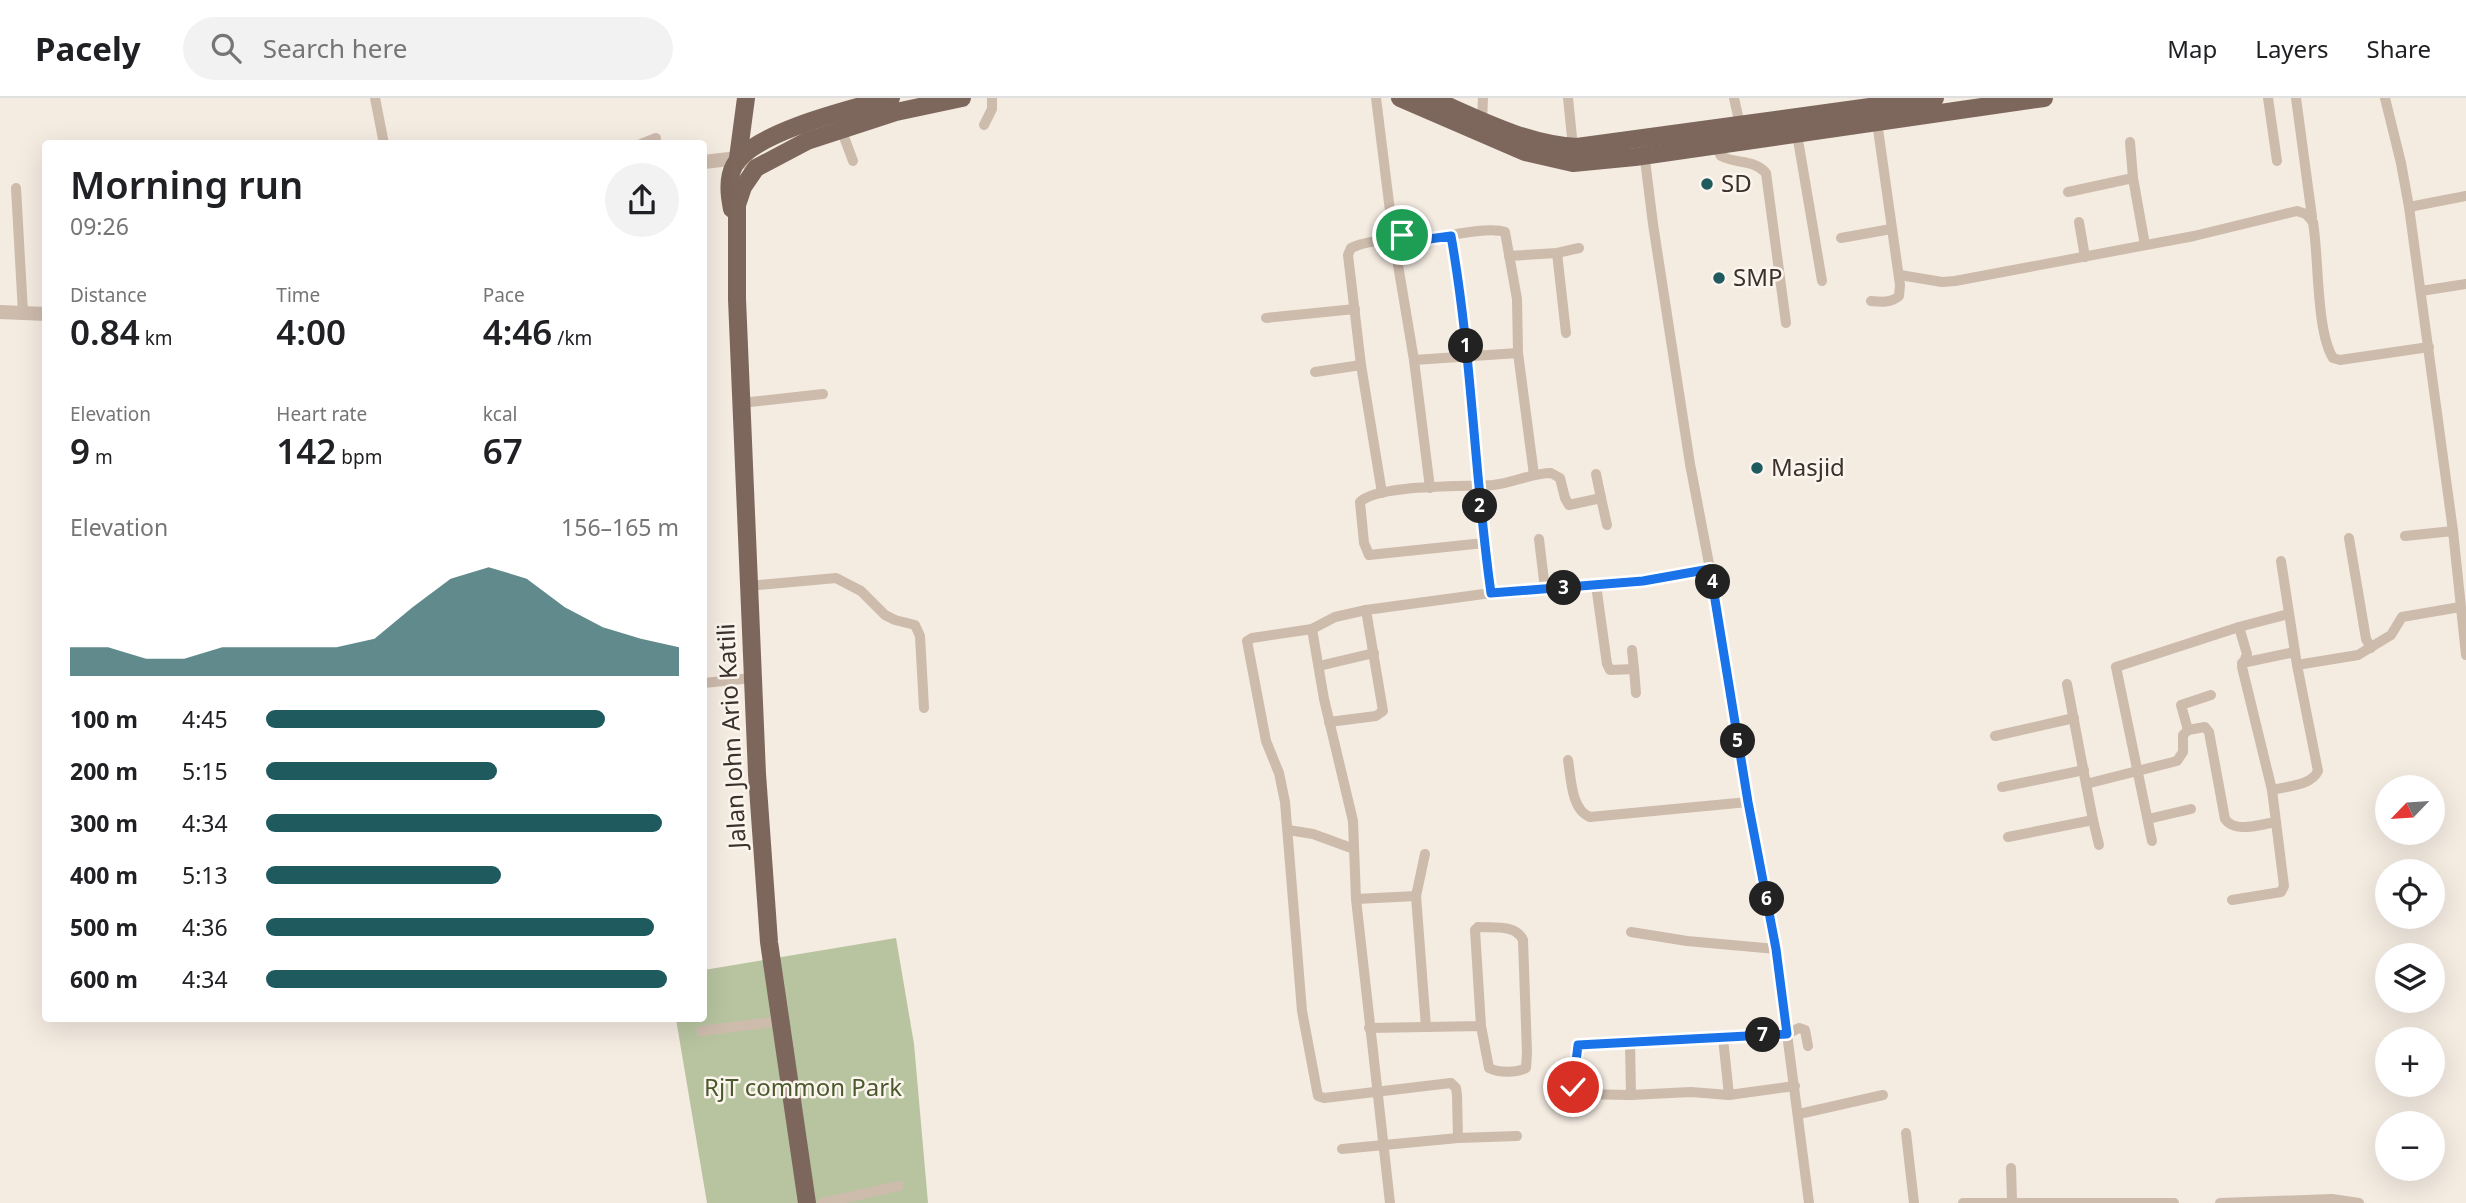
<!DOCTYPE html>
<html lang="en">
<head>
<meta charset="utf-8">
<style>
	:root { --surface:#fff; --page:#f2f2f2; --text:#202124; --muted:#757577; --line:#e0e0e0; --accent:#1f5a5e }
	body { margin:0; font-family:"Noto Sans",sans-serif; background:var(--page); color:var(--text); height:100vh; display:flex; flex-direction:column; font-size:26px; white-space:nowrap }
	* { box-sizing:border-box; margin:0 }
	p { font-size:23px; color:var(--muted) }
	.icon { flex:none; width:38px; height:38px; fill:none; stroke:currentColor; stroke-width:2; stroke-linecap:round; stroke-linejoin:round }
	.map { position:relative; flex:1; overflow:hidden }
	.side { position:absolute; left:42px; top:42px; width:665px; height:882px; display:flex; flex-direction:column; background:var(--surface); border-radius:7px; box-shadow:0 7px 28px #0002 }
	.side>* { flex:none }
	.needle { width:46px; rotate:245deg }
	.fabs { position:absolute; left:2375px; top:677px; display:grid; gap:14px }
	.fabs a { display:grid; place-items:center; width:70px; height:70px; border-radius:50%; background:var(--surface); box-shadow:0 7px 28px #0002; font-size:35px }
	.pin { position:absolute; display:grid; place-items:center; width:60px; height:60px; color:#fff; margin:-30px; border:4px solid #fff; border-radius:50%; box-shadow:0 2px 7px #0007 }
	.km { position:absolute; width:35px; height:35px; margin:-18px; border-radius:50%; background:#222; color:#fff; font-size:19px; line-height:35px; text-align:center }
	.round { display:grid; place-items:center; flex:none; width:74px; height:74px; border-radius:37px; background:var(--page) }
	.overview { display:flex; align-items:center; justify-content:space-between; height:119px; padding:0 28px }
	h1 { font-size:38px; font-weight:600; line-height:52px }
	.metrics { display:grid; grid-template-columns:repeat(3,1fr); gap:10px; height:119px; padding:7px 28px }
	.metrics div { display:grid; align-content:center }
	.metrics b { font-size:35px; font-weight:600 }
	.metrics small { font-size:19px; font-weight:400 }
	.metrics p { font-size:19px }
	.chart { height:196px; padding:14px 28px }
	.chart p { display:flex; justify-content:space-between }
	.chart svg { width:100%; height:126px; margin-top:7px; fill:var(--accent); opacity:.7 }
	ul { padding:0 28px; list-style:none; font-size:23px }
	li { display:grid; grid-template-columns:112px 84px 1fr; align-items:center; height:52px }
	li i { height:18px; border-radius:9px; background:var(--accent) }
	header { display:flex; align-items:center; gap:42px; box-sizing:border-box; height:98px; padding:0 35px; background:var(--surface); border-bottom:2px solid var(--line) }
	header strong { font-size:33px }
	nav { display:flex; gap:38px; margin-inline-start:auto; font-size:24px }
	.search { width:490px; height:63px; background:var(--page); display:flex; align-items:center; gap:18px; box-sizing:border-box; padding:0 24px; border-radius:38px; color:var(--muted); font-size:26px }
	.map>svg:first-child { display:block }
	.green { fill:#b8c4a0 }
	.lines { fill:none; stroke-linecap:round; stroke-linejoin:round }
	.minor { stroke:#cdbbac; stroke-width:10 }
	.tertiary { stroke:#cdbbac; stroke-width:14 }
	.primary { stroke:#7d675c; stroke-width:18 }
	.route-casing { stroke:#fff; stroke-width:14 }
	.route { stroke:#1a73e8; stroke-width:9 }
	.poi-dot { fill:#1f5a5e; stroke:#fbf5ee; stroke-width:2.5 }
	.labels { text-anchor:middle; stroke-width:5; stroke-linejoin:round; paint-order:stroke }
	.poi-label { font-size:24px; fill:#3b302b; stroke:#fbf5ee; text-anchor:start }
	.street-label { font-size:24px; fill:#3b302b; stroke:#fbf5ee }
	.park-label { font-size:24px; fill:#4a5a2e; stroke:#fbf5ee }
</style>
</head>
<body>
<header>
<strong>Pacely</strong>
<div class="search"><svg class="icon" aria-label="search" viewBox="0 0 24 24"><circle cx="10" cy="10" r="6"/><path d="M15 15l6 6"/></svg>Search here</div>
<nav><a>Map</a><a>Layers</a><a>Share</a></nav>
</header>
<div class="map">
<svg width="2466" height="1105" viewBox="0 0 2466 1105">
	<rect width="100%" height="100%" fill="#f4ebe1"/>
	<path class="green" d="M896,840L914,946L928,1105H707L676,921L704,920V872Z"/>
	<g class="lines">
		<g class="minor">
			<path d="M375,0L384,46"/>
			<path d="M1376,0L1393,137L1414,262L1430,390"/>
			<path d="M1568,0L1573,49"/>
			<path d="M1734,0L1740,27"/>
			<path d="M2268,0L2277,63"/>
			<path d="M2296,0L2312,119"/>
			<path d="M2385,0L2401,65L2409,109L2453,433L2466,557"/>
			<path d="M1482,23L1483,0"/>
			<path d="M984,27L992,11V0"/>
			<path d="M841,31L853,63"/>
			<path d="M1797,36L1822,183"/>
			<path d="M2130,44L2133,80"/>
			<path d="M641,46L656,40"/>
			<path d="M1715,47L1721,58C1735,66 1754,61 1766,75L1786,225"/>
			<path d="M1644,54L1653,126L1690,366L1710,471L1748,704L1776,851L1809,1105"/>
			<path d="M16,90L23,215"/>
			<path d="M2068,94L2133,80L2145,147"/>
			<path d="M2409,109L2466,98"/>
			<path d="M2079,124L2085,159"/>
			<path d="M1393,137L1423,140"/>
			<path d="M1451,138C1473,256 1475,376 1491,495"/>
			<path d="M1841,140L1891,131"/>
			<path d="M1557,155L1566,235"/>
			<path d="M1509,158L1557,155L1579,150"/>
			<path d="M1900,177L1942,184L1955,183L2194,138L2297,113L2306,116L2313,124C2319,159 2316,233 2333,260L2340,262L2429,249"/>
			<path d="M2421,193L2466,186"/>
			<path d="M1871,203C1881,204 1891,205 1899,198L1900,187L1877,24"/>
			<path d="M1266,220L1355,211"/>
			<path d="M1414,262L1518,255"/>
			<path d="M1315,274L1361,267"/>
			<path d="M741,305L823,296"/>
			<path d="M1596,376L1601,400"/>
			<path d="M1382,395L1361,267L1348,157L1351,150C1361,145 1376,142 1387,144C1394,145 1398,147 1405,147C1426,142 1487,127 1505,134L1517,201L1518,255L1534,377"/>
			<path d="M2405,438L2453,433"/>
			<path d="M2349,440L2366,541L2371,550"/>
			<path d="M1539,441L1545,491"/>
			<path d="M1484,445L1369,457L1364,445L1360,404C1378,386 1466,389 1493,387C1513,385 1532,375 1551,375L1560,380L1565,400L1569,407L1601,400L1607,427"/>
			<path d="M2281,463L2297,567L2358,557L2391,537L2402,519L2460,509"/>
			<path d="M1596,487L1607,566L1610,572L1634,571L1636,595"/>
			<path d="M748,488L836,480L861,493L885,517L895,522L915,527L920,538L924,610"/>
			<path d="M1366,512L1335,519L1312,531L1252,540L1247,543L1266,643L1279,675L1285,704L1302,913L1318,998L1324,1000L1451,985L1456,990L1457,997L1458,1040"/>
			<path d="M1312,531L1324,601L1353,723L1356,801L1390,1105"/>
			<path d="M1632,552L1634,571"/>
			<path d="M2242,565L2295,554"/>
			<path d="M1319,568L1374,555"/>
			<path d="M704,585L752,580"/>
			<path d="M2067,586L2086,686"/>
			<path d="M1329,624L1376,618L1383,613L1366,512L1491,495L1643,483L1710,471"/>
			<path d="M2188,632L2205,629L2209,634L2225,721C2235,736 2261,726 2276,724"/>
			<path d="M1995,638L2074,620"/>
			<path d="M1568,662C1571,679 1571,712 1590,719L1748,704"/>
			<path d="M2002,689L2084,672"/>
			<path d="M2272,692C2287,688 2311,688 2318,673L2297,567"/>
			<path d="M2148,721L2191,711"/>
			<path d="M2093,722L2099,747"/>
			<path d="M1288,732L1313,736L1354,751"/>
			<path d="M2008,739L2093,722L2086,686L2177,663L2183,654V637L2188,632L2181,607L2211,597"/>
			<path d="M2152,743L2116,569L2239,529L2288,516"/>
			<path d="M1416,798L1425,756"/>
			<path d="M1356,801L1416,798L1426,929"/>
			<path d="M2232,802L2281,794L2284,788L2272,692L2242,569L2247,556L2239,529"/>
			<path d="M1631,834L1687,843L1776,851"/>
			<path d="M1369,930L1481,928L1475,832L1478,829C1493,830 1516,826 1523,842L1527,955L1526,970C1516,975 1499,975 1489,970L1481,928"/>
			<path d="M701,933L781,923"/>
			<path d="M1723,940L1729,997"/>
			<path d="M1630,945L1631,997L1691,994L1729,997L1795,988"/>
			<path d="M1631,997L1577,996L1573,989L1576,948L1787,936L1799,930L1805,932L1808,948"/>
			<path d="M1799,1016L1883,997"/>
			<path d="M1906,1035L1914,1105"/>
			<path d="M1342,1051L1458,1040L1517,1038"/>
			<path d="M2011,1070L2012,1103"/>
			<path d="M822,1105L899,1088"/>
			<path d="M1963,1105H2174"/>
			<path d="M2220,1105L2332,1101L2359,1105"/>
		</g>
		<g class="tertiary">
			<path d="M704,64L738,60L746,64"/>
			<path d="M0,214L46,216"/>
		</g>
		<g class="primary">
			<path d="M1400,0L1525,54L1573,65L1635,59L2044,0"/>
			<path d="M1430,0C1478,21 1525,46 1577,49L1935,0"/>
			<path d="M738,60L746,0"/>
			<path d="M732,111C729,97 727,81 734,68C752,34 854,10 891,0"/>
			<path d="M807,1105L769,844L757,676L737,201V107L743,89L756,70L807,43L896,14L962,0"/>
		</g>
	</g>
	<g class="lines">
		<defs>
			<path id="route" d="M1402,137L1429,141L1451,138C1472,256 1474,376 1491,495L1643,483L1710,471L1748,704L1776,851L1787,936L1578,947L1573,989"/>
		</defs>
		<use href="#route" class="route-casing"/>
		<use href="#route" class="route"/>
	</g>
	<g class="poi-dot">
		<circle cx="1707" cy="86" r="7"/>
		<circle cx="1719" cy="180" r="7"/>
		<circle cx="1757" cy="370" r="7"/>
	</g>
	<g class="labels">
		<g class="poi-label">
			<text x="1721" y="94">SD</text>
			<text x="1733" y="188">SMP</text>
			<text x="1771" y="378">Masjid</text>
		</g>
		<g class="street-label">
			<text transform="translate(732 638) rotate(-93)" y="8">Jalan John Ario Katili</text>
		</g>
		<g class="park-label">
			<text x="803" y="998">RjT common Park</text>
		</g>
	</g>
</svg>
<div class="fabs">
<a><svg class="needle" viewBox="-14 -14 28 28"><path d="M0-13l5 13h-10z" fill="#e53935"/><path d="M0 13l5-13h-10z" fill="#757577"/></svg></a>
<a><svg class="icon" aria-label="locate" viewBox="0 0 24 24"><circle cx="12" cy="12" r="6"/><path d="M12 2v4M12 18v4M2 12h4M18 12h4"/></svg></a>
<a><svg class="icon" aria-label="layers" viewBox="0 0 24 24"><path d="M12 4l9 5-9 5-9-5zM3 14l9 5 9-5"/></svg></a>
<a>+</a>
<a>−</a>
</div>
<div class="pin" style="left:1402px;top:137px;background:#1e9e55"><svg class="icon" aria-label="arrive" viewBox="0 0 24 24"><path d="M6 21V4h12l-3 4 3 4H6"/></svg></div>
<div class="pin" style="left:1573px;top:989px;background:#d93025"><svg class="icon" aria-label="check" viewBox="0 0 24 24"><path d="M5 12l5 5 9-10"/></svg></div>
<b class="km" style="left:1466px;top:248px">1</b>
<b class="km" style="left:1480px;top:408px">2</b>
<b class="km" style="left:1564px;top:490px">3</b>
<b class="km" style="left:1713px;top:484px">4</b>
<b class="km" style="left:1738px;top:643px">5</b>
<b class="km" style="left:1767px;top:801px">6</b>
<b class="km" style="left:1763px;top:937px">7</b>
<section class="side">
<div class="overview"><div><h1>Morning run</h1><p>09:26</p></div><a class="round"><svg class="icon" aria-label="share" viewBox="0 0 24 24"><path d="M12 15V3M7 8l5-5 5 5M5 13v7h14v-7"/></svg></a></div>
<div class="metrics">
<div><p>Distance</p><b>0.84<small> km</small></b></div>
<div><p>Time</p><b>4:00</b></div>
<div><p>Pace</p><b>4:46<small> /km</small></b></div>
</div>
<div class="metrics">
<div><p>Elevation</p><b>9<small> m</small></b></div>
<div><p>Heart rate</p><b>142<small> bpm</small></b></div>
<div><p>kcal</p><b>67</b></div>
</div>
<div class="chart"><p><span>Elevation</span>156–165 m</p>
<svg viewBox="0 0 160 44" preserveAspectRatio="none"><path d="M0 44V34L10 34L20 38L30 38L40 34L50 34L60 34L70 34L80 31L90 20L100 10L110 6L120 10L130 20L140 27L150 31L160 34V44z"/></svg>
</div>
<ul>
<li><b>100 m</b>4:45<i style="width:82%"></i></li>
<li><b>200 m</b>5:15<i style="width:56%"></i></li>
<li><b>300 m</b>4:34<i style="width:96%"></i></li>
<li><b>400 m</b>5:13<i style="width:57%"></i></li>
<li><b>500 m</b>4:36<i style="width:94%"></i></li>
<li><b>600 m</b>4:34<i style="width:97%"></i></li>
</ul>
</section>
</div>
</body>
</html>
